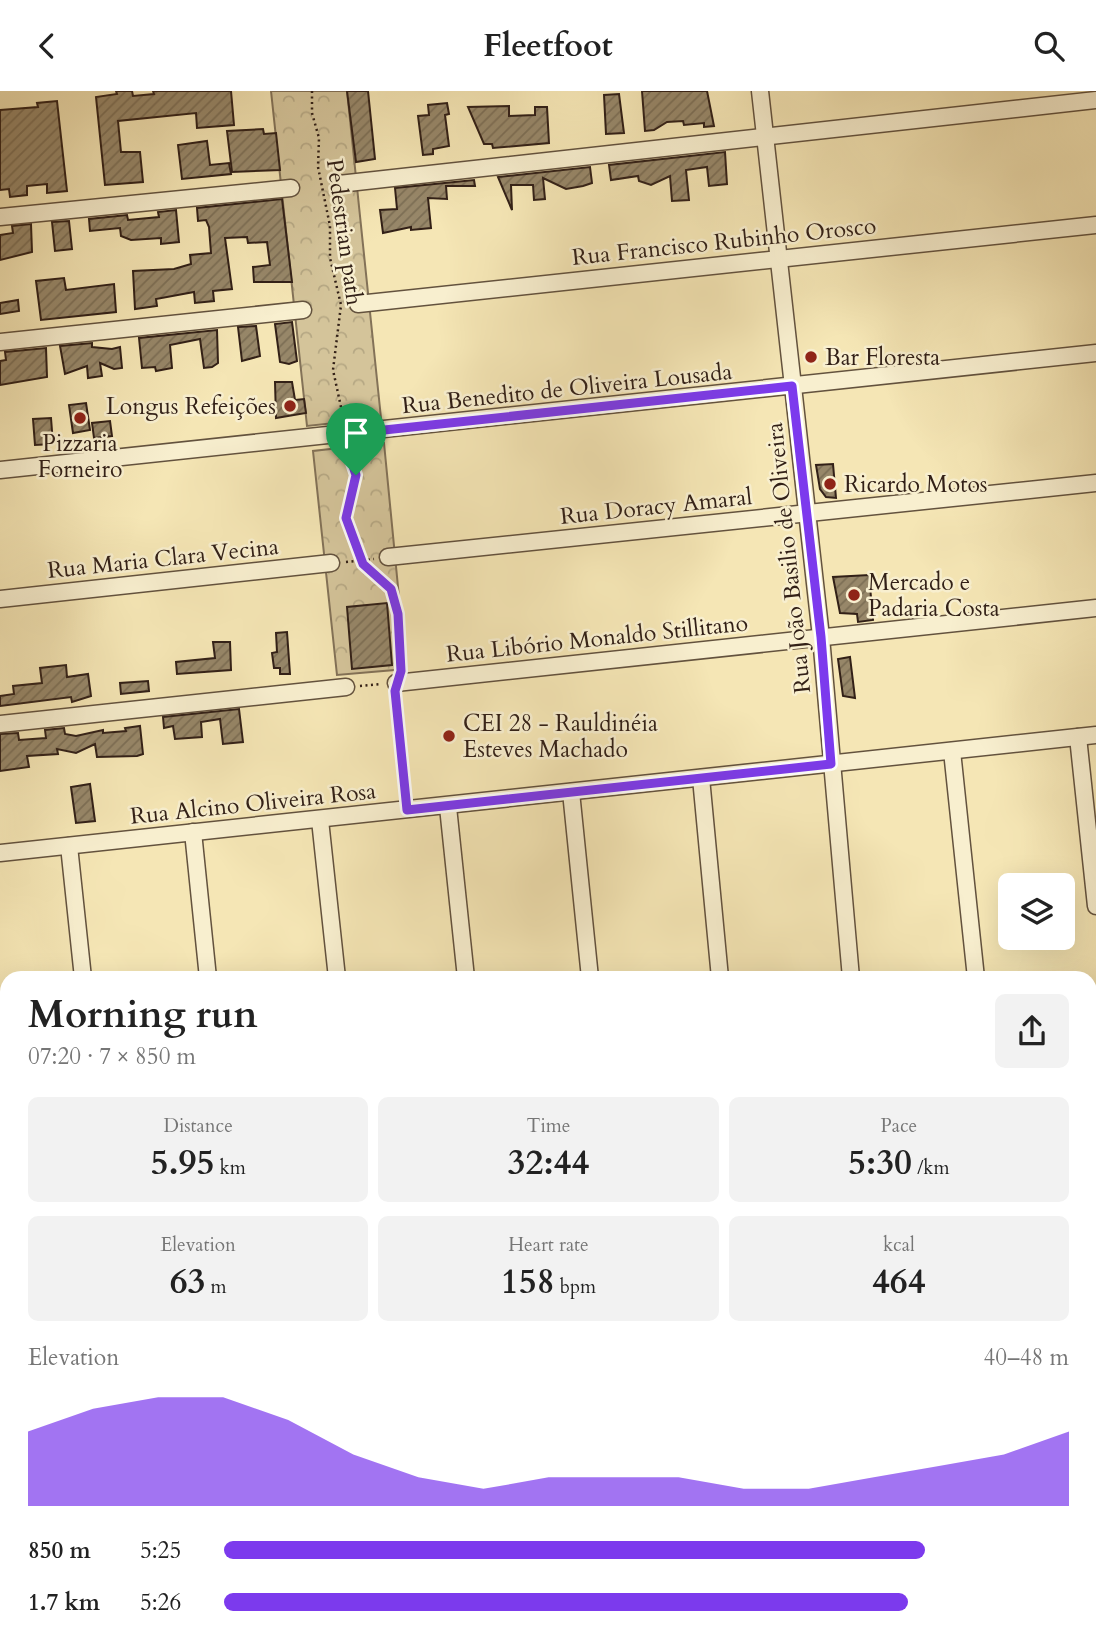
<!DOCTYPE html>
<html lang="en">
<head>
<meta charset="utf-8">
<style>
	:root { --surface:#fff; --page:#f2f2f2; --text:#222; --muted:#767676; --accent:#7c3aed }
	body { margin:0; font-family:Cardo,serif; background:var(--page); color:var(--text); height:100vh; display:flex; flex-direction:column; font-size:26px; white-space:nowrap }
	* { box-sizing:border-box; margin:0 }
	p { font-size:23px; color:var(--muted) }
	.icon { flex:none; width:38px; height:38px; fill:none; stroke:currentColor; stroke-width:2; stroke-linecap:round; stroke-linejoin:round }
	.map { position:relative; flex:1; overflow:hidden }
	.details { position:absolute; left:0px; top:880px; width:1097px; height:674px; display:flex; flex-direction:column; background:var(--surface); border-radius:21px 21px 0 0; box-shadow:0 7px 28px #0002 }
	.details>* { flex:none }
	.fabs { position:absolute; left:998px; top:782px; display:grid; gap:14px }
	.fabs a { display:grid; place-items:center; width:77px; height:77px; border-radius:10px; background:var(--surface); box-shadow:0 7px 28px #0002; font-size:35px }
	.pin { position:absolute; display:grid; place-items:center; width:60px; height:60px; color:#fff; margin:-72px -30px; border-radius:50% 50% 50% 0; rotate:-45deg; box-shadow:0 0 7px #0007 }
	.pin .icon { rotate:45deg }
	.round { display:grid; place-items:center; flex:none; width:74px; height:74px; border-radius:10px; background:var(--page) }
	.summary { display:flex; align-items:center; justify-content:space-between; height:119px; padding:0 28px }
	h1 { font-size:38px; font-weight:700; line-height:52px }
	.metrics { display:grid; grid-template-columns:repeat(3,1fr); gap:10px; height:119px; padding:7px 28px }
	.metrics div { display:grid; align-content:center; border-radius:10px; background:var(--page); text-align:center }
	.metrics b { font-size:35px; font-weight:700 }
	.metrics small { font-size:19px; font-weight:400 }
	.metrics p { font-size:19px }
	.chart { height:196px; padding:14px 28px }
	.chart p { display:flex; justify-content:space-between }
	.chart svg { width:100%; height:126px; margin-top:7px; fill:var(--accent); opacity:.7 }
	ul { padding:0 28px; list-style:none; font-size:23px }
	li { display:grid; grid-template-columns:112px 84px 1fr; align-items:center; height:52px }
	li i { height:18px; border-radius:9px; background:var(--accent) }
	header { display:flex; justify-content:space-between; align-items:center; height:91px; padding:0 28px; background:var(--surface); font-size:32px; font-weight:700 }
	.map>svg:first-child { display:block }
	.park { fill:url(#park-crowns); stroke:#837258; stroke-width:2 }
	.building { fill:url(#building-hatch); stroke:#322017; stroke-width:2 }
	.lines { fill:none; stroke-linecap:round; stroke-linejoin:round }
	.minor-casing { stroke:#63523e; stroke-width:19 }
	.path { stroke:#322017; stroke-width:2.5; stroke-dasharray:2 3.5; stroke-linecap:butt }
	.minor { stroke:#f8efcf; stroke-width:16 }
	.route-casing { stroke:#fff; stroke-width:14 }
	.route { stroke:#7c3aed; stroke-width:9 }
	.poi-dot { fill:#8f2418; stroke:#f8efcf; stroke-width:2.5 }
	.labels { text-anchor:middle; stroke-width:5; stroke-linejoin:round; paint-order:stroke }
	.street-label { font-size:23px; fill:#322017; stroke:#f8efcf }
	.poi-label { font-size:23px; fill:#322017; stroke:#f8efcf; text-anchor:start }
</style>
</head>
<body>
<header><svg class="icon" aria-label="back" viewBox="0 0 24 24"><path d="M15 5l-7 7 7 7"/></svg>Fleetfoot<svg class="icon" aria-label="search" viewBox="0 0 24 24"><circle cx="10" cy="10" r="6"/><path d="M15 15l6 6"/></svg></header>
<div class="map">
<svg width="1096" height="1553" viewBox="0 0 1096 1553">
	<defs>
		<pattern id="park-crowns" width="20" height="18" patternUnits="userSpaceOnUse" patternTransform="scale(1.75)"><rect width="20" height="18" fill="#d4c49a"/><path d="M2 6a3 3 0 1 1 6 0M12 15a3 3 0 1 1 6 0" fill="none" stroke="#b6a884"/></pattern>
		<pattern id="building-hatch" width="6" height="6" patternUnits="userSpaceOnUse" patternTransform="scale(1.75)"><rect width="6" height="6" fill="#978769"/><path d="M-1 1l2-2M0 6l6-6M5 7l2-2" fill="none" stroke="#7c6e55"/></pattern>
	</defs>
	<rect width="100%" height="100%" fill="#f5e6b5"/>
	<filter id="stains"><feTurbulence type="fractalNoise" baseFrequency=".00286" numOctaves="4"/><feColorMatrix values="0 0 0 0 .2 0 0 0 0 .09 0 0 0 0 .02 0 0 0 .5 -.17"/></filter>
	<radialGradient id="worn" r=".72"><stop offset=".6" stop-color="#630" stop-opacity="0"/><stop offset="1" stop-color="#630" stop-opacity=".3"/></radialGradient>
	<g class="park">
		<path d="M271,0H347L381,327L307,335Z"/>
		<path d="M384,352L406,578L337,584L313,360Z"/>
		<path d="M1096,1057V1136L1090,1137V1058Z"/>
		<path d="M7,1173V1232L1,1174Z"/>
	</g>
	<g class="building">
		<path d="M116,0H132L133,5L154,3L153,0H231L234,34L197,37L196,22L118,30L121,61H140L143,91L105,94L96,6L117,3Z"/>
		<path d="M347,0H368L375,68L356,71Z"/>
		<path d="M642,0H707L714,35L704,36V32L684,34L683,30L667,31L654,39L645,40Z"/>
		<path d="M619,3L624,42L606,43L604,4Z"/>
		<path d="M57,10L67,100L47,102V93L27,95V104L10,106L9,98L0,99V19L38,16L37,12Z"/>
		<path d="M447,12L449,23L445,24L449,55L433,58V63L423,64L418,25L429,24L428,14Z"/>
		<path d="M509,15V25L535,24V16H547L549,52L493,57L492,53H484L468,16Z"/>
		<path d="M263,38L264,43L276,42L280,79L232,81L227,40Z"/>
		<path d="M207,50L210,74L229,72L231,83L182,88L178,54Z"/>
		<path d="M725,61L727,93L709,95L707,76L686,79L689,109L672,110L670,85L651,94L639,90L638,85L611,89L609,74Z"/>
		<path d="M590,76L592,92L583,95L566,98L543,87L545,108L534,109L533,94H511L512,119L498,86Z"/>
		<path d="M474,89L475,95H446L447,108L428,107L431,137L411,139V136L383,142L380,119L397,118L395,97Z"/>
		<path d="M282,108L292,191H254L253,176L270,174L267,151L248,152L247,146L225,147L232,198L213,200L214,210L195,212L194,201L156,208L157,215L135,218L133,180L174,178L191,173L190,164L211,162L209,136L206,129L198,130L197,117Z"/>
		<path d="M176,119L179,151L161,153V147L131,149L121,145L120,137L90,140L89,128L127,124L128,129L159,126L158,121Z"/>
		<path d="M69,130L72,158L55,160L52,131Z"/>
		<path d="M31,133L32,161L0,169V144L13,142L12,135Z"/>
		<path d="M64,187L66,199L114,193L116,221L41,229L36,190Z"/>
		<path d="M18,209L19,220L0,223V212Z"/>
		<path d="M292,231L297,270L289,273L280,271L275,233Z"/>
		<path d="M256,235L260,265L242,270L238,236Z"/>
		<path d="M217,239L218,272L212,276L204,277L200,248L170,254L172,277L156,280L155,276L142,277L139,247Z"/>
		<path d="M92,252V256L112,258L120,256L122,277L114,278L100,272L102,285L88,287L87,275L65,283L60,255Z"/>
		<path d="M46,257L47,286L0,294V270L6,269L5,261Z"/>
		<path d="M275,291H292L295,309L304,308L306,322L276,327Z"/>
		<path d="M86,312L90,339L73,342L69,314Z"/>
		<path d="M51,327L53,353L35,354L33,328Z"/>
		<path d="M110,330L112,345L94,347L92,332Z"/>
		<path d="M833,373L836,407L826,406L820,398L816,374Z"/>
		<path d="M869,484L873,529L858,531L857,523L840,522L833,486Z"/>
		<path d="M387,512L392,574L352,578L347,516Z"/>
		<path d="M287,541L290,583H280V577H274L272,562L277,561L276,542Z"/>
		<path d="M213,551H230L231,579L177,583L176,571L215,567Z"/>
		<path d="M850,566L855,607L843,605L838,568Z"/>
		<path d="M66,574L67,586L88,583L91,605L72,611L71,606L0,615V605L14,603L13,595L42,592L40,577Z"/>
		<path d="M148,590L149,600L121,603L120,592Z"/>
		<path d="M239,618L243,651L223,653L220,628L201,631L202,646L175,648L173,635L164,637L163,626Z"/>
		<path d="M140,635L143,663L137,665L97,666L95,653L76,662L57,658L58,663L27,665L29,676L0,680V643L18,642L19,649L46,647L45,639L64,637L65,643L76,645L103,639V642L126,640L125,637Z"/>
		<path d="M90,693L95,730L76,732L71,696Z"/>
	</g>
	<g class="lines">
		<defs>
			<g id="minor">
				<path d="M760,0L821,546L851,887"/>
				<path d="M339,93L1096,9"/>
				<path d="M0,126L291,97"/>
				<path d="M358,213L1096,134"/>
				<path d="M0,251L303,219"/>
				<path d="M0,379L1096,262"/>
				<path d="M388,466L1096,392"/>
				<path d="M0,508L331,472"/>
				<path d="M396,592L1096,517"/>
				<path d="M0,633L346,596"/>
				<path d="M1078,646L1096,815"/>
				<path d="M952,660L976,887"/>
				<path d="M701,687L720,887"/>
				<path d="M571,701L590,887"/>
				<path d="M448,716L466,887"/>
				<path d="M320,729L337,887"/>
				<path d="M193,741L208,887"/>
				<path d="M69,755L83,887"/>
				<path d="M0,762L1096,644"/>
				<path d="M0,1347L7,1411"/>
				<path d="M22,1547L23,1553"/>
				<path d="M153,1547L154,1553"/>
				<path d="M278,1547L279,1553"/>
				<path d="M407,1547L408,1553"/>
				<path d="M537,1547L538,1553"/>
				<path d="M662,1547L663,1553"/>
				<path d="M792,1547V1553"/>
				<path d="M921,1547V1553"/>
				<path d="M1050,1553L1096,1549"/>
			</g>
		</defs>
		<use href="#minor" class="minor-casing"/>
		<g class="path">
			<path d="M312,0V22L319,47L318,76L330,135V167L341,214L333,279L344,330"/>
			<path d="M347,357L356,384L346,427L363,473L384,489L395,509L401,579"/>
			<path d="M346,471L374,468"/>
			<path d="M360,595L381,593"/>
			<path d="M396,605L405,703"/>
			<path d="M1090,1110H1096"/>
			<path d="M0,1186L7,1188"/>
			<path d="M0,1220L7,1218"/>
		</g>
		<use href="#minor" class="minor"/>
	</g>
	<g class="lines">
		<defs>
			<path id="route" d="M792,295L821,546L831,673L407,719L395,600L401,580L398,523L391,498L363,473L346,427L356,384L347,357V343Z"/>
		</defs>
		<use href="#route" class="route-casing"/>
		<use href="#route" class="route"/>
	</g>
	<g class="poi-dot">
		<circle cx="811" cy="266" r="7"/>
		<circle cx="290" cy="315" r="7"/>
		<circle cx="80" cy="327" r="7"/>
		<circle cx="830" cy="393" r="7"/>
		<circle cx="854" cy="504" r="7"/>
		<circle cx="449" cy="645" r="7"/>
	</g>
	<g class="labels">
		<g class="street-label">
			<text transform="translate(345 141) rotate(82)" y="8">Pedestrian path</text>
			<text transform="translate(724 150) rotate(-6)" y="8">Rua Francisco Rubinho Orosco</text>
			<text transform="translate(567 297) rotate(-6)" y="8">Rua Benedito de Oliveira Lousada</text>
			<text transform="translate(656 415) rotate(-6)" y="8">Rua Doracy Amaral</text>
			<text transform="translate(163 467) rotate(-6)" y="8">Rua Maria Clara Vecina</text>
			<text transform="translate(788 467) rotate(-96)" y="8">Rua João Basilio de Oliveira</text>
			<text transform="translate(597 547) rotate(-6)" y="8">Rua Libório Monaldo Stillitano</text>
			<text transform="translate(253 712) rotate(-6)" y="8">Rua Alcino Oliveira Rosa</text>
		</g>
		<g class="poi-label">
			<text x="825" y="274">Bar Floresta</text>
			<text x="276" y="323" text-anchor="end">Longus Refeições</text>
			<text x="80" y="360" text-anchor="middle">Pizzaria<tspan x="80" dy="26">Forneiro</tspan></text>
			<text x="844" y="401">Ricardo Motos</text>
			<text x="868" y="499">Mercado e<tspan x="868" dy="26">Padaria Costa</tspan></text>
			<text x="463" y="640">CEI 28 - Rauldinéia<tspan x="463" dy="26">Esteves Machado</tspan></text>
		</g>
	</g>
	<rect width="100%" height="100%" filter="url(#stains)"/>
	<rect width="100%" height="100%" fill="url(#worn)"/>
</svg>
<div class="fabs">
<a><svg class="icon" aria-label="layers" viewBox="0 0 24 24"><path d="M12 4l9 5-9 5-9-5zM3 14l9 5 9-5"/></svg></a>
</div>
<div class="pin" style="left:356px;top:384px;background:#1e9e55"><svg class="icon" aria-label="arrive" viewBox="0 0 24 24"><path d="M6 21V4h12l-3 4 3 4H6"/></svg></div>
<section class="details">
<div class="summary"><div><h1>Morning run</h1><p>07:20 · 7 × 850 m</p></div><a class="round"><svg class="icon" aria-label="share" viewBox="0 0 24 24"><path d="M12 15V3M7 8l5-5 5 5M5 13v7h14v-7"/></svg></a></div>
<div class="metrics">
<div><p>Distance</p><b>5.95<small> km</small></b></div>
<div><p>Time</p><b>32:44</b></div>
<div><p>Pace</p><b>5:30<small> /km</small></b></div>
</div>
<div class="metrics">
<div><p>Elevation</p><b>63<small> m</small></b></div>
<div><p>Heart rate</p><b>158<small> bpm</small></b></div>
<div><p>kcal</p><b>464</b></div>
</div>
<div class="chart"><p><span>Elevation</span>40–48 m</p>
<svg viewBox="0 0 160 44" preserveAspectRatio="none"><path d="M0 44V18L10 10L20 6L30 6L40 14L50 26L60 34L70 38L80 34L90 34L100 34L110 38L120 38L130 34L140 30L150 26L160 18V44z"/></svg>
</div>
<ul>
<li><b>850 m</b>5:25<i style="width:83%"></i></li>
<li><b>1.7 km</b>5:26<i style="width:81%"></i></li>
</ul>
</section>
</div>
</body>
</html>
